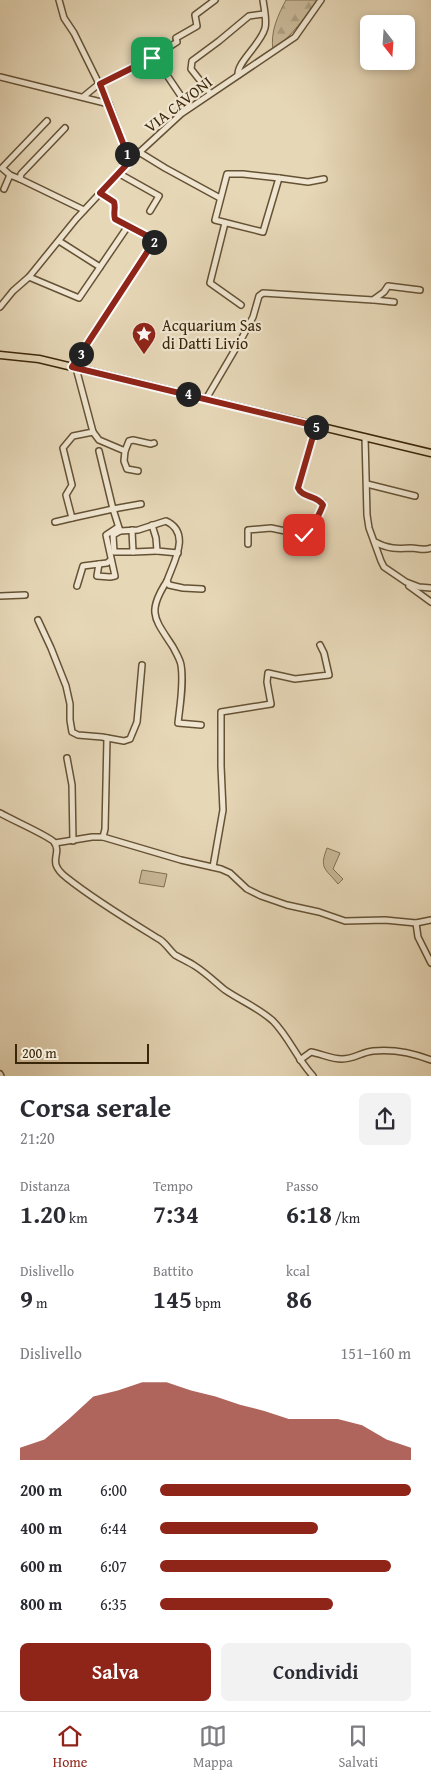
<!DOCTYPE html>
<html lang="it">
<head>
<meta charset="utf-8">
<style>
	:root { --surface:#fff; --page:#f2f2f3; --text:#2b2b33; --muted:#7c7c81; --line:#e1e1e2; --accent:#8f2418 }
	body { margin:0; font-family:"Gentium Book Plus",serif; background:var(--page); color:var(--text); height:100vh; display:flex; flex-direction:column; font-size:19px; white-space:nowrap }
	* { box-sizing:border-box; margin:0 }
	p { font-size:16px; color:var(--muted) }
	.icon { flex:none; width:28px; height:28px; fill:none; stroke:currentColor; stroke-width:2; stroke-linecap:round; stroke-linejoin:round }
	.map { position:relative; height:1076px; overflow:hidden }
	.sheet { display:flex; flex-direction:column; background:var(--surface); flex:1 }
	.sheet>* { flex:none }
	.needle { width:32px; rotate:163deg }
	.controls { position:absolute; left:360px; top:15px; display:grid; gap:10px }
	.controls a { display:grid; place-items:center; width:55px; height:55px; border-radius:8px; background:var(--surface); box-shadow:0 2px 8px #0003; font-size:25px }
	.scale { position:absolute; left:15px; bottom:12px; width:134px; box-sizing:border-box; padding-left:5px; border:2px solid #3a2608; border-top:0; font-size:14px; line-height:18px; white-space:nowrap; color:#3a2608; -webkit-text-stroke:4px #efe5d0; paint-order:stroke }
	.pin { position:absolute; display:grid; place-items:center; width:42px; height:42px; color:#fff; margin:-21px; border-radius:10px; box-shadow:0 2px 8px #0006 }
	.km { position:absolute; width:25px; height:25px; margin:-12px; border-radius:50%; background:#222; color:#fff; font-size:14px; line-height:25px; text-align:center }
	.round { display:grid; place-items:center; flex:none; width:52px; height:52px; border-radius:8px; background:var(--page) }
	.head { display:flex; align-items:center; justify-content:space-between; height:85px; padding:0 20px }
	h1 { font-size:28px; font-weight:800; line-height:38px }
	.metrics { display:grid; grid-template-columns:repeat(3,1fr); gap:8px; height:85px; padding:5px 20px }
	.metrics div { display:grid; align-content:center }
	.metrics b { font-size:25px; font-weight:800 }
	.metrics small { font-size:14px; font-weight:400 }
	.metrics p { font-size:14px }
	.chart { height:140px; padding:10px 20px }
	.chart p { display:flex; justify-content:space-between }
	.chart svg { width:100%; height:90px; margin-top:5px; fill:var(--accent); opacity:.7 }
	.action { display:flex; gap:10px; margin-top:auto; padding:10px 20px }
	.action a { flex:1; height:58px; border-radius:8px; background:var(--accent); color:#fff; font-size:20px; font-weight:800; line-height:58px; text-align:center }
	.action a+a { background:var(--page); color:var(--text) }
	ul { padding:0 20px; list-style:none; font-size:16px }
	li { display:grid; grid-template-columns:80px 60px 1fr; align-items:center; height:38px }
	li i { height:12px; border-radius:6px; background:var(--accent) }
	.menu { display:flex; justify-content:space-around; align-items:center; height:70px; border-top:1px solid var(--line); background:var(--surface); font-size:14px; color:var(--muted) }
	.menu a { display:grid; justify-items:center; gap:2px }
	.menu .on { color:var(--accent) }
	.map>svg:first-child { display:block }
	.green { fill:#c9b999; stroke:#827050 }
	.forest { fill:url(#forest-firs); stroke:#827050 }
	.lines { fill:none; stroke-linecap:round; stroke-linejoin:round }
	.minor-casing { stroke:#655234; stroke-width:8 }
	.major-casing { stroke:#3a2608; stroke-width:9 }
	.minor { stroke:#efe5d0; stroke-width:5 }
	.major { stroke:#e6d7b7; stroke-width:6 }
	.route-casing { stroke:#fff; stroke-width:10 }
	.route { stroke:#8f2418; stroke-width:6 }
	.labels { text-anchor:middle; stroke-width:4.5; stroke-linejoin:round; paint-order:stroke }
	.street-label { font-size:16px; fill:#3a2608; stroke:#efe5d0 }
	.poi-label { font-size:16px; fill:#3a2608; stroke:#efe5d0; text-anchor:start }
</style>
</head>
<body>
<div class="map">
<svg width="431" height="1076" viewBox="0 0 431 1076">
	<defs>
		<pattern id="forest-firs" width="22" height="20" patternUnits="userSpaceOnUse" patternTransform="scale(1.25)"><rect width="22" height="20" fill="#c9b999"/><path d="M5 1l3.5 6h-7zM16 11l3.5 6h-7z" fill="#ad9f82"/></pattern>
	</defs>
	<rect width="100%" height="100%" fill="#e6d7b7"/>
	<filter id="stains"><feTurbulence type="fractalNoise" baseFrequency=".004" numOctaves="4"/><feColorMatrix values="0 0 0 0 .2 0 0 0 0 .09 0 0 0 0 .02 0 0 0 .5 -.17"/></filter>
	<radialGradient id="worn" r=".72"><stop offset=".6" stop-color="#630" stop-opacity="0"/><stop offset="1" stop-color="#630" stop-opacity=".3"/></radialGradient>
	<g class="green">
		<path d="M327,848L340,853L333,869L343,879L338,884C325,868 319,869 327,848Z"/>
		<path d="M142,870L167,874L164,887L139,883Z"/>
	</g>
	<path class="forest" d="M286,0H318C304,18 292,36 273,50C270,32 278,15 286,0Z"/>
	<g class="lines">
		<defs>
			<g id="minor">
				<path d="M59,0L64,18L74,33L109,104"/>
				<path d="M154,56L189,108"/>
				<path d="M238,75C237,62 261,44 265,28C267,20 264,8 263,0"/>
				<path d="M0,77L109,104L130,161"/>
				<path d="M210,93L191,69L192,61L219,41L249,16L264,14"/>
				<path d="M83,97L100,83L152,58L177,42L176,38L197,26L195,15L215,0"/>
				<path d="M65,128L21,174L20,179L84,210"/>
				<path d="M139,152L165,168L220,198"/>
				<path d="M118,173L159,196L150,211"/>
				<path d="M227,174H243L279,178L263,232L215,220Z"/>
				<path d="M279,178L308,182L324,179"/>
				<path d="M20,179L10,175L2,168L47,121"/>
				<path d="M4,189L10,175"/>
				<path d="M225,223L210,283L241,305"/>
				<path d="M59,241L100,267"/>
				<path d="M29,277L79,298L128,226"/>
				<path d="M374,300L394,302"/>
				<path d="M0,307L13,291L29,277L76,219L130,161L181,114L295,37L321,0"/>
				<path d="M72,367L155,240L115,219C113,213 116,208 114,201L100,193"/>
				<path d="M76,368L93,432L73,436L63,448L72,485L66,495L72,518L113,509L120,531L138,530L166,521C192,533 173,563 167,581L169,585L183,588L202,589"/>
				<path d="M206,399L243,336L253,317L259,296L263,293L373,300L384,292L388,286L420,290"/>
				<path d="M93,432L99,440L125,451L124,461L127,469L138,471"/>
				<path d="M365,437L367,515L369,528L381,561L384,567L406,582L419,587L431,588"/>
				<path d="M99,451L113,509L141,504"/>
				<path d="M125,451L129,441L133,440L151,444L154,443"/>
				<path d="M367,484L415,496"/>
				<path d="M55,522L72,518"/>
				<path d="M152,525L156,538L157,551L178,553"/>
				<path d="M132,530L133,552L157,551"/>
				<path d="M120,531L113,535L114,552H133"/>
				<path d="M375,542C388,549 397,549 411,548C418,548 424,551 431,548"/>
				<path d="M248,544V530L271,528L304,535C313,529 319,515 323,505L322,502L301,493L298,488L316,425"/>
				<path d="M99,564L97,576L110,577L115,576L106,535L118,527"/>
				<path d="M167,581C146,613 155,619 173,647C176,653 180,659 181,665C184,683 180,705 178,723L201,725"/>
				<path d="M77,586L83,566L107,563L111,560"/>
				<path d="M409,586L431,602"/>
				<path d="M0,596L25,595"/>
				<path d="M38,620L51,648L66,686L70,704V720L72,732L78,735L102,737L124,741L130,739L137,722L142,665"/>
				<path d="M67,758L72,785L73,841"/>
				<path d="M0,813C10,819 49,836 54,842C63,855 45,861 67,878C96,901 128,920 159,939C166,943 169,950 175,955C182,959 189,962 195,966C206,973 215,982 225,990C241,1001 259,1008 273,1021C289,1037 297,1059 313,1076"/>
				<path d="M103,837L105,829L107,738"/>
				<path d="M55,843L92,837H103L181,860L221,869L230,873L247,889L261,896L287,905L319,912L345,921L385,920L416,923L431,920"/>
				<path d="M213,867L223,810L221,766V712L271,704L267,682L268,673L295,679L329,675L324,653L320,645"/>
				<path d="M416,923L418,937L431,963"/>
				<path d="M300,1060L311,1052C322,1054 331,1059 342,1059C354,1059 362,1052 373,1051C392,1049 413,1053 431,1060"/>
				<path d="M0,1074L1,1076"/>
			</g>
			<path id="major" d="M0,355L39,359L431,453"/>
		</defs>
		<use href="#minor" class="minor-casing"/>
		<use href="#major" class="major-casing"/>
		<use href="#minor" class="minor"/>
		<use href="#major" class="major"/>
	</g>
	<g class="lines">
		<defs>
			<path id="route" d="M152,58L100,84L130,161L100,193L114,202C116,208 113,213 115,219L155,240L72,367L316,426L298,488C302,498 317,495 323,505C319,515 313,529 304,535"/>
		</defs>
		<use href="#route" class="route-casing"/>
		<use href="#route" class="route"/>
	</g>
	<defs>
		<symbol id="sight-pin" viewBox="-11 -11 22 30"><path d="M0 17L-7.5 6A9.5 9.5 0 1 1 7.5 6Z" fill="#8f2418" stroke="#efe5d0"/><path d="M0-6L1.8-2.2L6-1.7L2.9 1.2L3.7 5.4L0 3.3L-3.7 5.4L-2.9 1.2L-6-1.7L-1.8-2.2Z" fill="#fff"/></symbol>
	</defs>
	<g fill-rule="evenodd">
		<use href="#sight-pin" x="130" y="320" width="28" height="38"/>
	</g>
	<g class="labels">
		<g class="street-label">
			<text transform="translate(178 104) rotate(-38)" y="6">VIA CAVONI</text>
		</g>
		<g class="poi-label">
			<text x="162" y="331">Acquarium Sas<tspan x="162" dy="18">di Datti Livio</tspan></text>
		</g>
	</g>
	<rect width="100%" height="100%" filter="url(#stains)"/>
	<rect width="100%" height="100%" fill="url(#worn)"/>
</svg>
<div class="controls">
<a><svg class="needle" viewBox="-14 -14 28 28"><path d="M0-13l5 13h-10z" fill="#e53935"/><path d="M0 13l5-13h-10z" fill="#7c7c81"/></svg></a>
</div>
<div class="scale">200 m</div>
<div class="pin" style="left:152px;top:58px;background:#1e9e55"><svg class="icon" aria-label="arrive" viewBox="0 0 24 24"><path d="M6 21V4h12l-3 4 3 4H6"/></svg></div>
<div class="pin" style="left:304px;top:535px;background:#d93025"><svg class="icon" aria-label="check" viewBox="0 0 24 24"><path d="M5 12l5 5 9-10"/></svg></div>
<b class="km" style="left:127px;top:154px">1</b>
<b class="km" style="left:154px;top:242px">2</b>
<b class="km" style="left:81px;top:354px">3</b>
<b class="km" style="left:188px;top:394px">4</b>
<b class="km" style="left:316px;top:427px">5</b>
</div>
<section class="sheet">
<div class="head"><div><h1>Corsa serale</h1><p>21:20</p></div><a class="round"><svg class="icon" aria-label="share" viewBox="0 0 24 24"><path d="M12 15V3M7 8l5-5 5 5M5 13v7h14v-7"/></svg></a></div>
<div class="metrics">
<div><p>Distanza</p><b>1.20<small> km</small></b></div>
<div><p>Tempo</p><b>7:34</b></div>
<div><p>Passo</p><b>6:18<small> /km</small></b></div>
</div>
<div class="metrics">
<div><p>Dislivello</p><b>9<small> m</small></b></div>
<div><p>Battito</p><b>145<small> bpm</small></b></div>
<div><p>kcal</p><b>86</b></div>
</div>
<div class="chart"><p><span>Dislivello</span>151–160 m</p>
<svg viewBox="0 0 160 44" preserveAspectRatio="none"><path d="M0 44V38L10 34L20 24L30 13L40 10L50 6L60 6L70 10L80 13L90 17L100 20L110 24L120 24L130 24L140 27L150 34L160 38V44z"/></svg>
</div>
<ul>
<li><b>200 m</b>6:00<i style="width:100%"></i></li>
<li><b>400 m</b>6:44<i style="width:63%"></i></li>
<li><b>600 m</b>6:07<i style="width:92%"></i></li>
<li><b>800 m</b>6:35<i style="width:69%"></i></li>
</ul>
<div class="action"><a>Salva</a><a>Condividi</a></div>
</section>
<nav class="menu">
<a class="on"><svg class="icon" aria-label="home" viewBox="0 0 24 24"><path d="M3 11l9-7 9 7M6 9v11h12V9"/></svg>Home</a>
<a><svg class="icon" aria-label="map" viewBox="0 0 24 24"><path d="M3 6l6-2 6 2 6-2v14l-6 2-6-2-6 2zM9 4v14M15 6v14"/></svg>Mappa</a>
<a><svg class="icon" aria-label="saved" viewBox="0 0 24 24"><path d="M7 4h10v16l-5-4-5 4z"/></svg>Salvati</a>
</nav>
</body>
</html>
